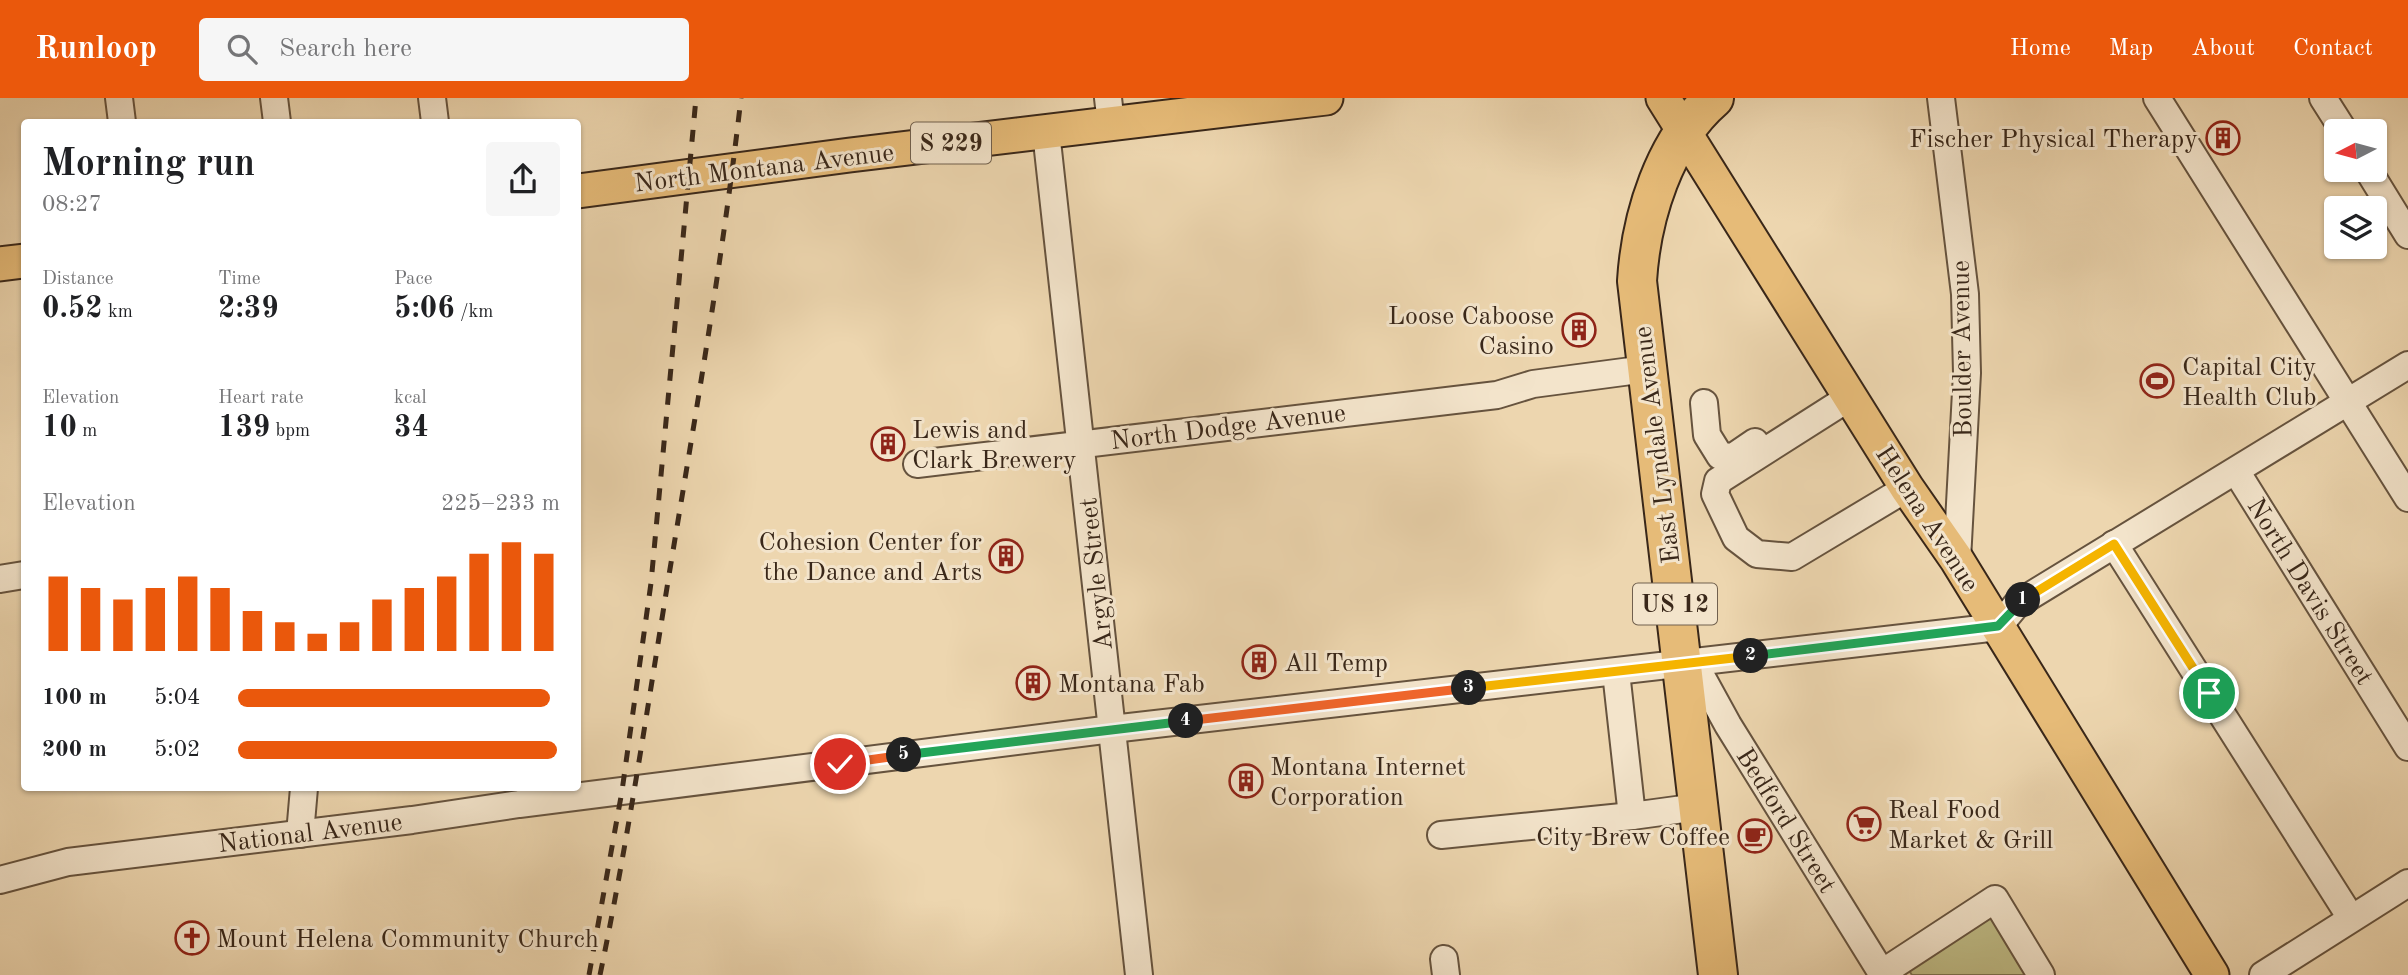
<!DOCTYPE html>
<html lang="en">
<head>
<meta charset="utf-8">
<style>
	:root { --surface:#fff; --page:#f6f6f6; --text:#202124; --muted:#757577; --accent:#ea580c }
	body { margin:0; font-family:"Old Standard TT",serif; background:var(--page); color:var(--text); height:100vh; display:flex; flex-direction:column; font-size:26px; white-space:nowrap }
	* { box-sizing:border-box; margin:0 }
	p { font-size:23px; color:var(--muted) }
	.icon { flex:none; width:38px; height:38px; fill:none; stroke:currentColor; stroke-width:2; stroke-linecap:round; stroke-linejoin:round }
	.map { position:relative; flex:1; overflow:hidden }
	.side { position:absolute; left:21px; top:21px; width:560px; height:672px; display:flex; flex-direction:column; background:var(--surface); border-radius:7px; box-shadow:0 2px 5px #0004 }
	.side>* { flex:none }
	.needle { width:46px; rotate:264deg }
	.controls { position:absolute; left:2324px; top:21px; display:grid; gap:14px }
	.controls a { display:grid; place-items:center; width:63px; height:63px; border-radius:7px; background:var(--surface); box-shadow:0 2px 5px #0004; font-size:35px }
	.pin { position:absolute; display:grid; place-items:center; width:60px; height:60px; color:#fff; margin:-30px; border:4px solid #fff; border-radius:50%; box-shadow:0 2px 7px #0007 }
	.km { position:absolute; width:35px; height:35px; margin:-18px; border-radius:50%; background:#222; color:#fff; font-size:19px; line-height:35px; text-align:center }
	.round { display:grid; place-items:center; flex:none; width:74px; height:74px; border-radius:7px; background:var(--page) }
	.head { display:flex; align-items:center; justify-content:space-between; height:119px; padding:0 21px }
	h1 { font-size:38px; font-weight:700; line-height:52px }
	.stats { display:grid; grid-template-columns:repeat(3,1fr); gap:10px; height:119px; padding:7px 21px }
	.stats div { display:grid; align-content:center }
	.stats b { font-size:30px; font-weight:700 }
	.stats small { font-size:19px; font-weight:400 }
	.stats p { font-size:19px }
	.chart { height:196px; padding:14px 21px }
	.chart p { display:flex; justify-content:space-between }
	.chart svg { width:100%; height:126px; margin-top:7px; stroke:var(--accent); stroke-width:6 }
	ul { padding:0 21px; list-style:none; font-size:23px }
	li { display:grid; grid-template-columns:112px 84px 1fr; align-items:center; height:52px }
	li i { height:18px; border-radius:9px; background:var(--accent) }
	header { display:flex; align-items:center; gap:42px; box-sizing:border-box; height:98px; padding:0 35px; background:var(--accent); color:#fff }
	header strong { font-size:33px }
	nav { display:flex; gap:38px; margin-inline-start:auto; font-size:24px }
	.search { width:490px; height:63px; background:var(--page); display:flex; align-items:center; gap:18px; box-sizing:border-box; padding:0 24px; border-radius:7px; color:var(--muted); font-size:26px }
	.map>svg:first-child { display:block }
	.green { fill:#bfbc86; stroke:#7c7250; stroke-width:2 }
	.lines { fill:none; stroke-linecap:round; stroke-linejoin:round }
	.minor-casing { stroke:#66533e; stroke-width:30 }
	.major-casing { stroke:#392719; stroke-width:37 }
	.highway-casing { stroke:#392719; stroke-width:42 }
	.minor { stroke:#f3e4cb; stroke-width:26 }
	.major { stroke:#e6bb78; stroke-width:33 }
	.highway { stroke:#e6bb78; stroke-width:38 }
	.rail { stroke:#392719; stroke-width:5; stroke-dasharray:12 12; stroke-linecap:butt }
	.split-1-casing { stroke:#fff; stroke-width:14 }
	.split-2-casing { stroke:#fff; stroke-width:14 }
	.split-3-casing { stroke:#fff; stroke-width:14 }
	.split-4-casing { stroke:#fff; stroke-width:14 }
	.split-5-casing { stroke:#fff; stroke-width:14 }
	.split-6-casing { stroke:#fff; stroke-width:14 }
	.split-1 { stroke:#f5b400; stroke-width:9 }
	.split-2 { stroke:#22a559; stroke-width:9 }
	.split-3 { stroke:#f5b400; stroke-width:9 }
	.split-4 { stroke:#f0652b; stroke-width:9 }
	.split-5 { stroke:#22a559; stroke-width:9 }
	.split-6 { stroke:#f0652b; stroke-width:9 }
	.labels { text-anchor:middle; stroke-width:6; stroke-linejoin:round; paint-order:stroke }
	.shield { fill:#f3e4cb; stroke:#71604e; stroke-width:2 }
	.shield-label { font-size:24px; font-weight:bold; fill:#392719 }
	.poi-label { font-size:26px; fill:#392719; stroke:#f3e4cb; text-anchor:start }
	.street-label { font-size:26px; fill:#392719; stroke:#f3e4cb }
</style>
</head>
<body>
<header>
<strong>Runloop</strong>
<div class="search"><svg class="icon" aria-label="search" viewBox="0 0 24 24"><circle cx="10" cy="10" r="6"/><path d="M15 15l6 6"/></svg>Search here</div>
<nav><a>Home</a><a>Map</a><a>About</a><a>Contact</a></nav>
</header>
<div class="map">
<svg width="2408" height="877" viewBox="0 0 2408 877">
	<rect width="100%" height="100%" fill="#edd6af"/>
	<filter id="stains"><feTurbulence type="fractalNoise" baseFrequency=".00286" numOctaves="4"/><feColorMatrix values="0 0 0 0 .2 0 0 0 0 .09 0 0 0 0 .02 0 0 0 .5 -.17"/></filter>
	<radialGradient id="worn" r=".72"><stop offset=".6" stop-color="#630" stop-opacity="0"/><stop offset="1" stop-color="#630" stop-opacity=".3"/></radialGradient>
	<path class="green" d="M1993,808L2035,877H1912L1904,865Z"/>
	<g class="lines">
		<defs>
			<g id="minor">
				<path d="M119,0L122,24"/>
				<path d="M274,0L277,24"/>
				<path d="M432,0L435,24"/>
				<path d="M1108,0L1111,26"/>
				<path d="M1941,0L1965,196L1967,275L1957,462"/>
				<path d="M2157,0L2408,400"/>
				<path d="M2323,0L2344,33"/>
				<path d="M1046,34L1139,877"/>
				<path d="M2368,72L2408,137"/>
				<path d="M1850,299L1718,383L1715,396L1736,440L1757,456L1792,459L1907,390"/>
				<path d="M1704,305L1707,337L1720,358L1733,359L1755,344"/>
				<path d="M917,366L1497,297L1533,286L1646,271"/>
				<path d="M2236,373L2408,649"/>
				<path d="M2114,446L2351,820"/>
				<path d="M0,481L24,477"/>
				<path d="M1694,565L1728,627L1883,877"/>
				<path d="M1616,574L1632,718L1698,709"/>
				<path d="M300,736L304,690"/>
				<path d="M1441,737L1632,718"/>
				<path d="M0,782L68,764L412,722L519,706L1112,631L1998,529L2017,506L2408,267"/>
				<path d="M1444,861L1446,877"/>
				<path d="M1882,875L1995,801L2041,877"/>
				<path d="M2263,877L2408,785"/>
			</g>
			<g id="major">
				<path d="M1663,0L1907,390L1957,462L2212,877"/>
				<path d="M578,93L850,57L1326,0"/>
				<path d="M0,166L24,163"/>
			</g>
			<path id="highway" d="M1714,0C1664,43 1641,119 1637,183L1718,877"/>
		</defs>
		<use href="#minor" class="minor-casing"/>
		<use href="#major" class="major-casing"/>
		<use href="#highway" class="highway-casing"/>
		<use href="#minor" class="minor"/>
		<use href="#major" class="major"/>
		<use href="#highway" class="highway"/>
		<g class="rail">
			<path d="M589,877L622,693L651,485L696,0"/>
			<path d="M600,877C628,742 648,606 670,471C696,314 723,158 741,0"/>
		</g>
	</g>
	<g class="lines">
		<defs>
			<path id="split-1" d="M2023,502L2114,446L2209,595"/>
			<path id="split-2" d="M1751,558L1998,528L2023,502"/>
			<path id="split-3" d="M1469,590L1751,558"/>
			<path id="split-4" d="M1186,623L1469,590"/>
			<path id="split-5" d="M904,657L1186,623"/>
			<path id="split-6" d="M840,666L904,657"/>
		</defs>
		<use href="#split-1" class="split-1-casing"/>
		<use href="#split-2" class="split-2-casing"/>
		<use href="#split-3" class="split-3-casing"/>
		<use href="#split-4" class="split-4-casing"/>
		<use href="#split-5" class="split-5-casing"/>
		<use href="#split-6" class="split-6-casing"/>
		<use href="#split-1" class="split-1"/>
		<use href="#split-2" class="split-2"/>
		<use href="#split-3" class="split-3"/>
		<use href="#split-4" class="split-4"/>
		<use href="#split-5" class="split-5"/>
		<use href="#split-6" class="split-6"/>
	</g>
	<defs>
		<symbol id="building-ring" viewBox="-11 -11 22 22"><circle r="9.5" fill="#f3e4cb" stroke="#8f2418" stroke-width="1.5"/><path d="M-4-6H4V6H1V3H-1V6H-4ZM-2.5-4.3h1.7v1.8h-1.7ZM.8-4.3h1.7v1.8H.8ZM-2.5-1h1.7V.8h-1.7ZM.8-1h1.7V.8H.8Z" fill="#8f2418"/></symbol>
		<symbol id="stadium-ring" viewBox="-11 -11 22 22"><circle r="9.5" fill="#f3e4cb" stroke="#8f2418" stroke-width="1.5"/><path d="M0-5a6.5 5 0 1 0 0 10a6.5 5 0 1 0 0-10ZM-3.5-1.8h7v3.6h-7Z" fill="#8f2418"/></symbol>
		<symbol id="supermarket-ring" viewBox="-11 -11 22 22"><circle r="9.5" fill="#f3e4cb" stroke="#8f2418" stroke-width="1.5"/><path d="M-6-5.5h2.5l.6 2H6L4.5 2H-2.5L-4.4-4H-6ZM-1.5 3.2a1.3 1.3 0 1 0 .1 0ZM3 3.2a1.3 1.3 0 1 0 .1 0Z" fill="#8f2418"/></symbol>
		<symbol id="cafe-ring" viewBox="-11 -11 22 22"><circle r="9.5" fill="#f3e4cb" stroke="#8f2418" stroke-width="1.5"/><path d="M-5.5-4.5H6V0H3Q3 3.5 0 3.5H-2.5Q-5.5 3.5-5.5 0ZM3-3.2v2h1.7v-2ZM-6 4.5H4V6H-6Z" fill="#8f2418"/></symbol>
		<symbol id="church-ring" viewBox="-11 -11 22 22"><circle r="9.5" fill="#f3e4cb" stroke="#8f2418" stroke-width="1.5"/><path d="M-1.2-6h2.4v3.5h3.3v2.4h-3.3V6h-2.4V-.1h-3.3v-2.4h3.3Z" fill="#8f2418"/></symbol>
	</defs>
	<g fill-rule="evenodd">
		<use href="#building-ring" x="2204" y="21" width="38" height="38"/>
		<use href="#building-ring" x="1560" y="213" width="38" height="38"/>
		<use href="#stadium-ring" x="2138" y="264" width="38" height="38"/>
		<use href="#building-ring" x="869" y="327" width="38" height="38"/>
		<use href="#building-ring" x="987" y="439" width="38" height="38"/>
		<use href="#building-ring" x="1240" y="545" width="38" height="38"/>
		<use href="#building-ring" x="1014" y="566" width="38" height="38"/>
		<use href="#building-ring" x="1227" y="664" width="38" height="38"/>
		<use href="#supermarket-ring" x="1845" y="707" width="38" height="38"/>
		<use href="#cafe-ring" x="1736" y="719" width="38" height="38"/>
		<use href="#church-ring" x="173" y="821" width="38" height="38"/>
	</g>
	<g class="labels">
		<g class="shield">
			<rect x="911" y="24.5" width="80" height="41" rx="5"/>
			<rect x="1633" y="485.5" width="84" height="41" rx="5"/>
		</g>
		<g class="shield-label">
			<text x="951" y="53">S 229</text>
			<text x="1675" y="514">US 12</text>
		</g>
		<g class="poi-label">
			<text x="2198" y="49" text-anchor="end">Fischer Physical Therapy</text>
			<text x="1554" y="226" text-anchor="end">Loose Caboose<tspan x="1554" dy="30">Casino</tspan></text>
			<text x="2182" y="277">Capital City<tspan x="2182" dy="30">Health Club</tspan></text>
			<text x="912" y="340">Lewis and<tspan x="912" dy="30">Clark Brewery</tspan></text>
			<text x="982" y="452" text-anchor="end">Cohesion Center for<tspan x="982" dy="30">the Dance and Arts</tspan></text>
			<text x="1284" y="573">All Temp</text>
			<text x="1058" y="594">Montana Fab</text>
			<text x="1270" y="677">Montana Internet<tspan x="1270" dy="30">Corporation</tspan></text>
			<text x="1888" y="720">Real Food<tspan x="1888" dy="30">Market &amp; Grill</tspan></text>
			<text x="1730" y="747" text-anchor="end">City Brew Coffee</text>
			<text x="216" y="849">Mount Helena Community Church</text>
		</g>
		<g class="street-label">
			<text transform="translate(764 69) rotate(-7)" y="9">North Montana Avenue</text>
			<text transform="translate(1961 251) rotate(-91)" y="9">Boulder Avenue</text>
			<text transform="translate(1228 328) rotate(-7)" y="9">North Dodge Avenue</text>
			<text transform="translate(1656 347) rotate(-97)" y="9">East Lyndale Avenue</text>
			<text transform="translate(1928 420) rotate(57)" y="9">Helena Avenue</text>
			<text transform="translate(1095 476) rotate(-96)" y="9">Argyle Street</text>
			<text transform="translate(2311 493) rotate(58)" y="9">North Davis Street</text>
			<text transform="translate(1787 722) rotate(58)" y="9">Bedford Street</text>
			<text transform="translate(310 734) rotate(-7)" y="9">National Avenue</text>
		</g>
	</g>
	<rect width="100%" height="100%" filter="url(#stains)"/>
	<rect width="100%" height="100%" fill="url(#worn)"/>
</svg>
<div class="controls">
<a><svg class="needle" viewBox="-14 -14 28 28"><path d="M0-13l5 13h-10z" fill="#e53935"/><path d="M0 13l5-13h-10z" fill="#757577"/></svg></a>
<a><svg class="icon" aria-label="layers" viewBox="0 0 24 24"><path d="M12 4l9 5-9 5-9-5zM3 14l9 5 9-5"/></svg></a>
</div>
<div class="pin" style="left:2209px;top:595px;background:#1e9e55"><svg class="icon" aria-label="arrive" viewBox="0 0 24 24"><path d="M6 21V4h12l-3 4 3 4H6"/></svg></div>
<div class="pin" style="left:840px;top:666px;background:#d93025"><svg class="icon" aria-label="check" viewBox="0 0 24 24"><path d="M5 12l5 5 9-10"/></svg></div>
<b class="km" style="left:2023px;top:502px">1</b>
<b class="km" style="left:1751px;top:558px">2</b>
<b class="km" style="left:1469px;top:590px">3</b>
<b class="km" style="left:1186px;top:623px">4</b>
<b class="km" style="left:904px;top:657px">5</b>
<section class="side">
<div class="head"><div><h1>Morning run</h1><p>08:27</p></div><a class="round"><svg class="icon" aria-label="share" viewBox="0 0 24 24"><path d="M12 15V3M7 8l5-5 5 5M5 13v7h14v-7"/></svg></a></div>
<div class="stats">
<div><p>Distance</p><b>0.52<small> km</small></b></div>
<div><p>Time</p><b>2:39</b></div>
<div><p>Pace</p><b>5:06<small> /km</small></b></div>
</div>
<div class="stats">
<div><p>Elevation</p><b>10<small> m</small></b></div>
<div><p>Heart rate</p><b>139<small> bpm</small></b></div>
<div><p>kcal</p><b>34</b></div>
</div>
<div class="chart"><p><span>Elevation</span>225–233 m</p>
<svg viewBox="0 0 160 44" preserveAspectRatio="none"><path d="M5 44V18M15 44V22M25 44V26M35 44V22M45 44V18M55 44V22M65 44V30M75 44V34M85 44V38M95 44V34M105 44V26M115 44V22M125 44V18M135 44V10M145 44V6M155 44V10"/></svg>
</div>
<ul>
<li><b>100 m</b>5:04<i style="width:97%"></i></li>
<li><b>200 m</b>5:02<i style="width:99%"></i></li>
</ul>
</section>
</div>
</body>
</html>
